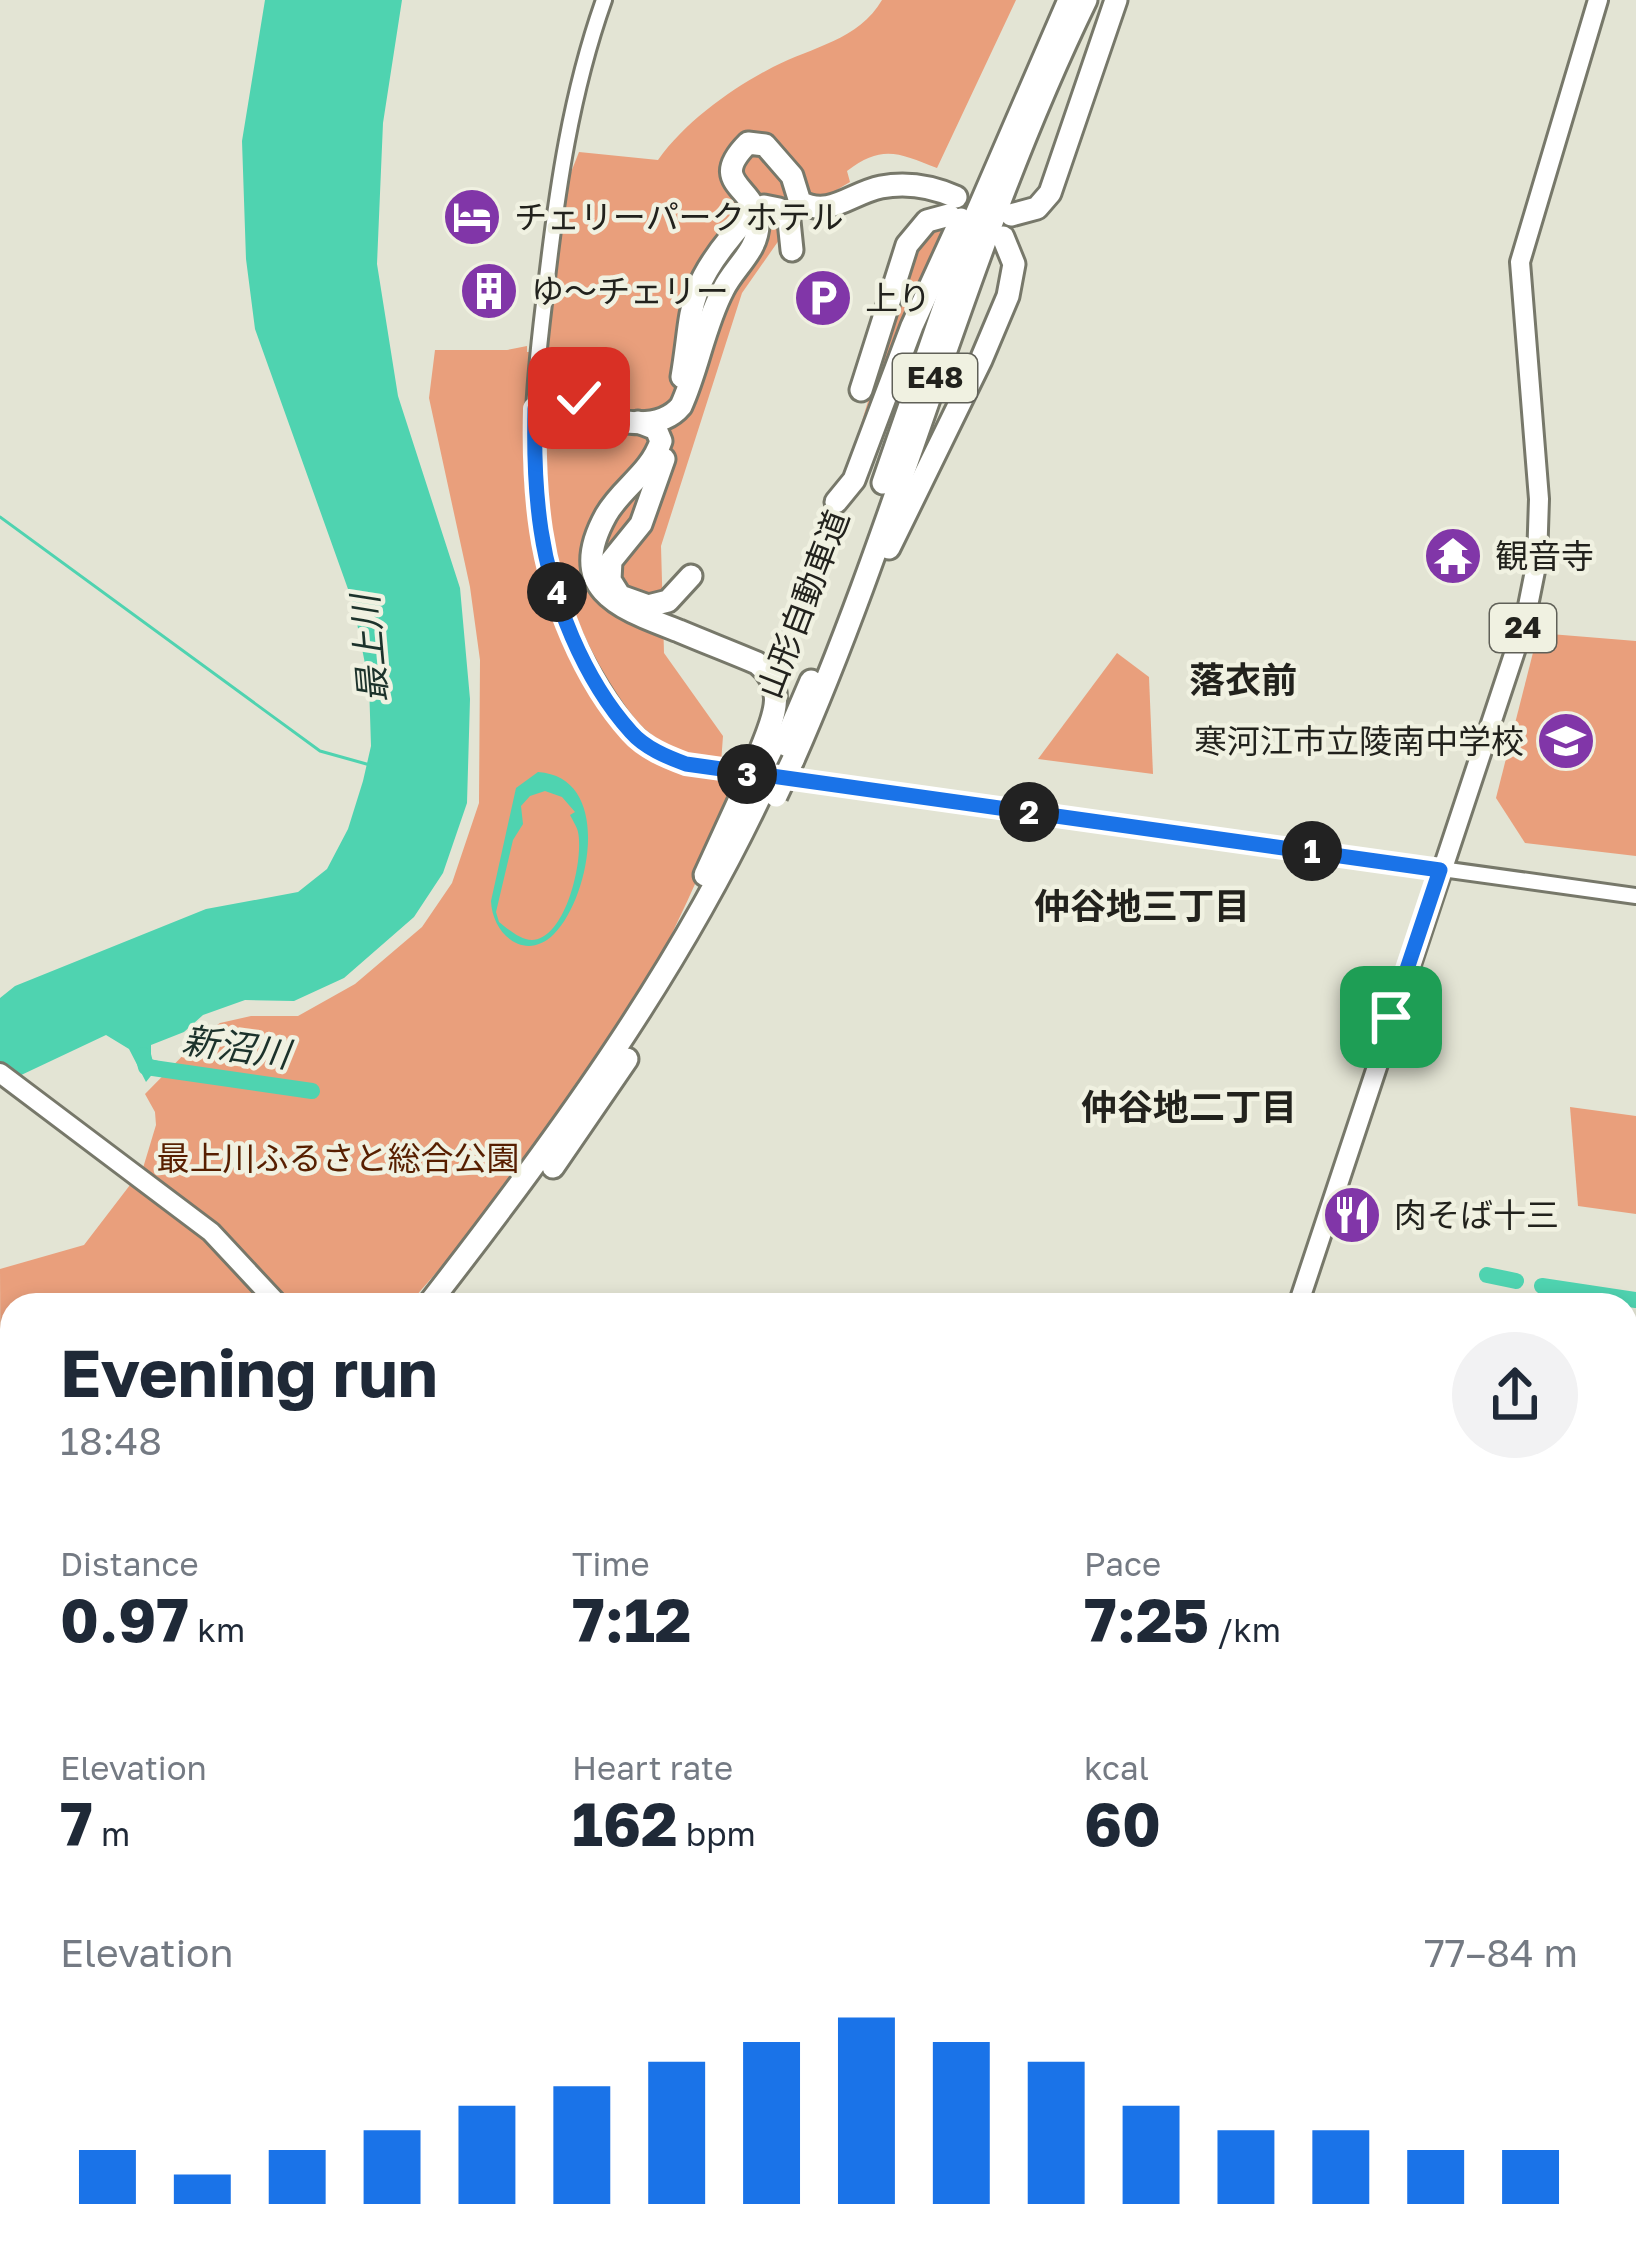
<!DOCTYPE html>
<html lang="en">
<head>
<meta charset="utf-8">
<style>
	:root { --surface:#fff; --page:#f2f2f3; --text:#1f2937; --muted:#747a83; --accent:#1a73e8 }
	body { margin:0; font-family:"Golos Text","Noto Sans JP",sans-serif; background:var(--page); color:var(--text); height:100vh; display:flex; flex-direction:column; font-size:45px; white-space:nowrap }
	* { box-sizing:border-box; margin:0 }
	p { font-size:39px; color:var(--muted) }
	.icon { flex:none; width:66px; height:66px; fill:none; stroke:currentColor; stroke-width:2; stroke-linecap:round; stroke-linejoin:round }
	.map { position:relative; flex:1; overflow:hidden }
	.side { position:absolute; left:0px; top:1293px; width:1638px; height:975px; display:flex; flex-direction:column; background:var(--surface); border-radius:36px 36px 0 0; box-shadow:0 6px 18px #0003 }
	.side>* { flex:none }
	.pin { position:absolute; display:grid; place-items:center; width:102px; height:102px; color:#fff; margin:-51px; border-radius:24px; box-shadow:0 6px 18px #0006 }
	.km { position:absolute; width:60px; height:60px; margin:-30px; border-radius:50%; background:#222; color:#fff; font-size:33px; line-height:60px; text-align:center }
	.round { display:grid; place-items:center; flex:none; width:126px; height:126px; border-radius:63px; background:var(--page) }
	.headline { display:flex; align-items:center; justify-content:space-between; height:204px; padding:0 60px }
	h1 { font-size:66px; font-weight:700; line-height:90px }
	.figures { display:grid; grid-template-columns:repeat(3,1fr); gap:18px; height:204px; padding:12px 60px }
	.figures div { display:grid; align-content:center }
	.figures b { font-size:60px; font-weight:700 }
	.figures small { font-size:33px; font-weight:400 }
	.figures p { font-size:33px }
	.chart { height:336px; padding:24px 60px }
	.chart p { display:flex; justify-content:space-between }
	.chart svg { width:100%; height:216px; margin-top:12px; stroke:var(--accent); stroke-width:6 }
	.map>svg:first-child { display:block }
	.green { fill:#e99f7c }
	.water { fill:#4fd3b0; fill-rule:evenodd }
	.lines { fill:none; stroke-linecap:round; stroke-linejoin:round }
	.stream { stroke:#4fd3b0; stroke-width:3 }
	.river { stroke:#4fd3b0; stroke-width:16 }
	.minor-casing { stroke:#77786a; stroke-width:20 }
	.major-casing { stroke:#77786a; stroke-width:24 }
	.highway-casing { stroke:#77786a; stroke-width:27 }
	.minor { stroke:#fff; stroke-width:14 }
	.major { stroke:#fff; stroke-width:18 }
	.highway { stroke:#fff; stroke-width:21 }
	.highway-bridge-casing { stroke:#77786a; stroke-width:27; stroke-linecap:butt }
	.highway-bridge { stroke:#fff; stroke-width:21 }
	.route-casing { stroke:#fff; stroke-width:24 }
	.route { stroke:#1a73e8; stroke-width:15 }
	.labels { text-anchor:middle; stroke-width:9; stroke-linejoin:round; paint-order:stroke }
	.shield { fill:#f0f1e1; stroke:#606058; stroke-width:3 }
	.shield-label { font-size:30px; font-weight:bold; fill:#22221d }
	.poi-label { font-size:33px; fill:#22221d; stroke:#f0f1e1; text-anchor:start }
	.street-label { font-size:33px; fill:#22221d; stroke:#f0f1e1 }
	.park-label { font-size:33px; fill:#571f00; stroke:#f0f1e1 }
	.water-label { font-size:36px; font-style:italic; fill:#1c322b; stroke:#f0f1e1 }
	.neighbourhood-label { font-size:36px; font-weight:bold; fill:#22221d; stroke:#f0f1e1 }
</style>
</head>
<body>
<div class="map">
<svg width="1636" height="2267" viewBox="0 0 1636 2267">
	<rect width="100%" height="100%" fill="#e3e4d4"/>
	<g class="green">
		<path d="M882,0H1016L937,168C899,153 882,144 847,171L850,182L798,213L742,293L661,546L664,653L723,736L720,777L739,781C699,879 655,979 596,1068C541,1151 474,1230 408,1305H12V1634L2,1642L0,1269L84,1245L143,1168L156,1125L155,1112L145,1094L205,1033L220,1023L251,1016H298L355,984L422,927L452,883L479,803L480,660L470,587L429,398L435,350H507L527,346V352H543L564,190L579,152L658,160C686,121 731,89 773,67C812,47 859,40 882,0Z"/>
		<path d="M951,222L859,442L856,441L919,232Z"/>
		<path d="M1538,633L1636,641V856L1525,843L1496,798Z"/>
		<path d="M1117,653L1149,677L1153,774L1038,759Z"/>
		<path d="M1570,1107L1636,1116V1214L1578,1206Z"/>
	</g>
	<g class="water">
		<path d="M265,0H402L383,123L377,264L398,396L460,588L470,699L467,803L443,873L414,917L344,978L294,1001L245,1000L203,1015L184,1032L151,1045V1059L162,1062L146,1082L129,1049L106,1035L0,1085V998L15,986L206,909L298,892L327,869L348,829L363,781L371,746L369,684L353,603L255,329L246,259L242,141Z"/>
		<path d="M538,772C614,777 590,898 554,934C525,963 492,934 491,901L516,788ZM545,791L562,797L575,812L570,815C571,817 578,829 578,832C584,859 566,939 532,940C520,940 508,929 499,922L496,912L513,840L523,824L521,806L530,796Z"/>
	</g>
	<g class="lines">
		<g class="stream">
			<path d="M0,517L320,751L370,765"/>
			<path d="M0,1981L12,1964"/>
			<path d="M1626,2221L1636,2217"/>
		</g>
		<g class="river">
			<path d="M143,1055L146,1067L312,1091"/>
			<path d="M1487,1275L1516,1281"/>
			<path d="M1542,1286L1636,1300"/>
		</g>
		<defs>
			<g id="minor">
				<path d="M604,0C571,93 557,190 546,287C536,367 526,454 541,534C552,587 572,641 601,687C626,727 641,748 686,764L1636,896"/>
				<path d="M535,409L573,412L579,398L605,391"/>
				<path d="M1626,1456L1636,1457"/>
				<path d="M1626,1553L1636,1526"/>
				<path d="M0,1769L12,1772"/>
				<path d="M1626,2176L1636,2149"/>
				<path d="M1091,2256L1120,2267"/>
				<path d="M1220,2267L1224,2256"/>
				<path d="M1358,2267L1362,2256"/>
			</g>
			<g id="major">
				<path d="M0,1073L211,1232L279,1305"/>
				<path d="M1298,1305L1525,621L1537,561L1539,499L1520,262L1598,0"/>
				<path d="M1626,1956L1636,1959"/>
				<path d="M950,2267L954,2256"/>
			</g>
			<g id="highway">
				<path d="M1011,215L1037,208L1050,193L1116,0"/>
				<path d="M682,377C693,312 685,293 730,238C741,225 749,213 764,206L779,209L789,221L792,250"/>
				<path d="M861,390L907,245L927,221L949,215"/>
				<path d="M573,412C606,418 656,436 681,406C698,369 704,326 723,290C734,267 758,251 758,224C757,185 706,185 748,143L765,145L792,176L800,202C830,218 851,193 881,187C907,182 931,186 956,197"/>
				<path d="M638,422L656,429L661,441C650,474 622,487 606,515C564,591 622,609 679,631C705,642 731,652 757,663C791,690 770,724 758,757"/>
				<path d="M664,459L641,524L611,561L610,580L620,596L648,606L668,601L691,576"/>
				<path d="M883,483L975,217L1069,0"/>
				<path d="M836,502L854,480L912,326L961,219"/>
				<path d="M889,548L981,360L1008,296L1014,264L1003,237"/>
				<path d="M778,758L811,681"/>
				<path d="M793,760C903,511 967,245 1086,0"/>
				<path d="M705,875L744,790"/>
				<path d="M553,1167L627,1059"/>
				<path d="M428,1305C554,1143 674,979 762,792"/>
				<path d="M23,2267L24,2256"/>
				<path d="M38,2267L39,2256"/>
			</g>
		</defs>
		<use href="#minor" class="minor-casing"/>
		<use href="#major" class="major-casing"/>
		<use href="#highway" class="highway-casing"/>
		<use href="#minor" class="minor"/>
		<use href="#major" class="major"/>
		<use href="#highway" class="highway"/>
		<defs>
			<g id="highway-bridge">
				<path d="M744,790L758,757"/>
				<path d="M776,796L793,760"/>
			</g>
		</defs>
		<use href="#highway-bridge" class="highway-bridge-casing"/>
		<use href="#highway-bridge" class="highway-bridge"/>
	</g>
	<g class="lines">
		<defs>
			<path id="route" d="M579,398L573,412L535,409C534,449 535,490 541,530C551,598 584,680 631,732C645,748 667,757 686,764L1440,870L1391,1017"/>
		</defs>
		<use href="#route" class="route-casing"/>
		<use href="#route" class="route"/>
	</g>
	<defs>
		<symbol id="hotel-disc" viewBox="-11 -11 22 22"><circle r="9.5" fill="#8136a8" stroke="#f0f1e1"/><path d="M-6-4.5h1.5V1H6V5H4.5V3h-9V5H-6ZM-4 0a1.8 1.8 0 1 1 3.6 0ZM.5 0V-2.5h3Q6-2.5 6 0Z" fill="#fff"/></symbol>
		<symbol id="building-disc" viewBox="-11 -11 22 22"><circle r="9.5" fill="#8136a8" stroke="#f0f1e1"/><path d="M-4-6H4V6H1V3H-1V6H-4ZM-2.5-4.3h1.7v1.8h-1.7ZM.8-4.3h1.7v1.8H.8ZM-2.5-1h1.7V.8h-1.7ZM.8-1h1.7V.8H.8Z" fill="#fff"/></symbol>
		<symbol id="parking-disc" viewBox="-11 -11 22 22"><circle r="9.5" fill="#8136a8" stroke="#f0f1e1"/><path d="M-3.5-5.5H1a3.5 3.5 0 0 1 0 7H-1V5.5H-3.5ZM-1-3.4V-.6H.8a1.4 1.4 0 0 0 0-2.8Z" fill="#fff"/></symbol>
		<symbol id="temple-disc" viewBox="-11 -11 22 22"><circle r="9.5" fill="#8136a8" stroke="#f0f1e1"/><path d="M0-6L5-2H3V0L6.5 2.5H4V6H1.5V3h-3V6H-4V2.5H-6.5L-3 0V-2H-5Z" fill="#fff"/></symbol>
		<symbol id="school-disc" viewBox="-11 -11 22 22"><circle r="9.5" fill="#8136a8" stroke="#f0f1e1"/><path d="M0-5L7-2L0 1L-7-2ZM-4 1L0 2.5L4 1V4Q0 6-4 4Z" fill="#fff"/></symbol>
		<symbol id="restaurant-disc" viewBox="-11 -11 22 22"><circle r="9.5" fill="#8136a8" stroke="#f0f1e1"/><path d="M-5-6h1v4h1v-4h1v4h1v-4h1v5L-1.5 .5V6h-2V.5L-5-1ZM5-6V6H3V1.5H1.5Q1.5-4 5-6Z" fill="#fff"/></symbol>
	</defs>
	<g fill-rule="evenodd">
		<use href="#hotel-disc" x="439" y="184" width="66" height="66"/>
		<use href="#building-disc" x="456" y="258" width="66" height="66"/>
		<use href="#parking-disc" x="790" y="265" width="66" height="66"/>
		<use href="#temple-disc" x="1420" y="523" width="66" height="66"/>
		<use href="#school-disc" x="1533" y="708" width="66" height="66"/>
		<use href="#restaurant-disc" x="1319" y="1182" width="66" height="66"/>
	</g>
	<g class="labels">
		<g class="shield">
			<rect x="893" y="354" width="84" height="48" rx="9"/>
			<rect x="1490" y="604" width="66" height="48" rx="9"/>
		</g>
		<g class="shield-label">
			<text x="935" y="388">E48</text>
			<text x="1523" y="638">24</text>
		</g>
		<g class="poi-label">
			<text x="514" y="229">チェリーパークホテル</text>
			<text x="531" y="303">ゆ～チェリー</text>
			<text x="865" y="310">上り</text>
			<text x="1495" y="568">観音寺</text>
			<text x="1524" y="753" text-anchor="end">寒河江市立陵南中学校</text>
			<text x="1394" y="1227">肉そば十三</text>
		</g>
		<g class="street-label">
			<text transform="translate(803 604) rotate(-69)" y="12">山形自動車道</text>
		</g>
		<g class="park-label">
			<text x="338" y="1170">最上川ふるさと総合公園</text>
		</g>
		<g class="water-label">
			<text transform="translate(369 649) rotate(-95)" y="13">最上川</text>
			<text transform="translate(236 1047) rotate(8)" y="13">新沼川</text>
		</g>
		<g class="neighbourhood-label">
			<text x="1243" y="693">落衣前</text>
			<text x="1142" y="919">仲谷地三丁目</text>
			<text x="1189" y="1120">仲谷地二丁目</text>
		</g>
	</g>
</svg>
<div class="pin" style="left:1391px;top:1017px;background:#1e9e55"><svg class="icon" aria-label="arrive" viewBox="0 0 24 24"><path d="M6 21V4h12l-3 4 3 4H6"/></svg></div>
<div class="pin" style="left:579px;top:398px;background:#d93025"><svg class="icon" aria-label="check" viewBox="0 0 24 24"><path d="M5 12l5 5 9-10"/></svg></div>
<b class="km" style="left:1312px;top:851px">1</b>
<b class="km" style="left:1029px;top:812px">2</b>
<b class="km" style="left:747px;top:774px">3</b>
<b class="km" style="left:557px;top:592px">4</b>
<section class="side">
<div class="headline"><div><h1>Evening run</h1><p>18:48</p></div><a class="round"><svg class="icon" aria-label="share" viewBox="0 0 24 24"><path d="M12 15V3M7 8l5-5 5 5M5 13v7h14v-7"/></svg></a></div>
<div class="figures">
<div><p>Distance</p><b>0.97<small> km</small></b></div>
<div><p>Time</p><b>7:12</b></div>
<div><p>Pace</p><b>7:25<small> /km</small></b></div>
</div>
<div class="figures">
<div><p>Elevation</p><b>7<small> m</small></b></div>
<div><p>Heart rate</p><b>162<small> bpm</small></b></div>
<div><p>kcal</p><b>60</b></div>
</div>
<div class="chart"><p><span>Elevation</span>77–84 m</p>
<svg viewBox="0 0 160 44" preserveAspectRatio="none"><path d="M5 44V33M15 44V38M25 44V33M35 44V29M45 44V24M55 44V20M65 44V15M75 44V11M85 44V6M95 44V11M105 44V15M115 44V24M125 44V29M135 44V29M145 44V33M155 44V33"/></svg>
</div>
</section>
</div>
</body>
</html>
